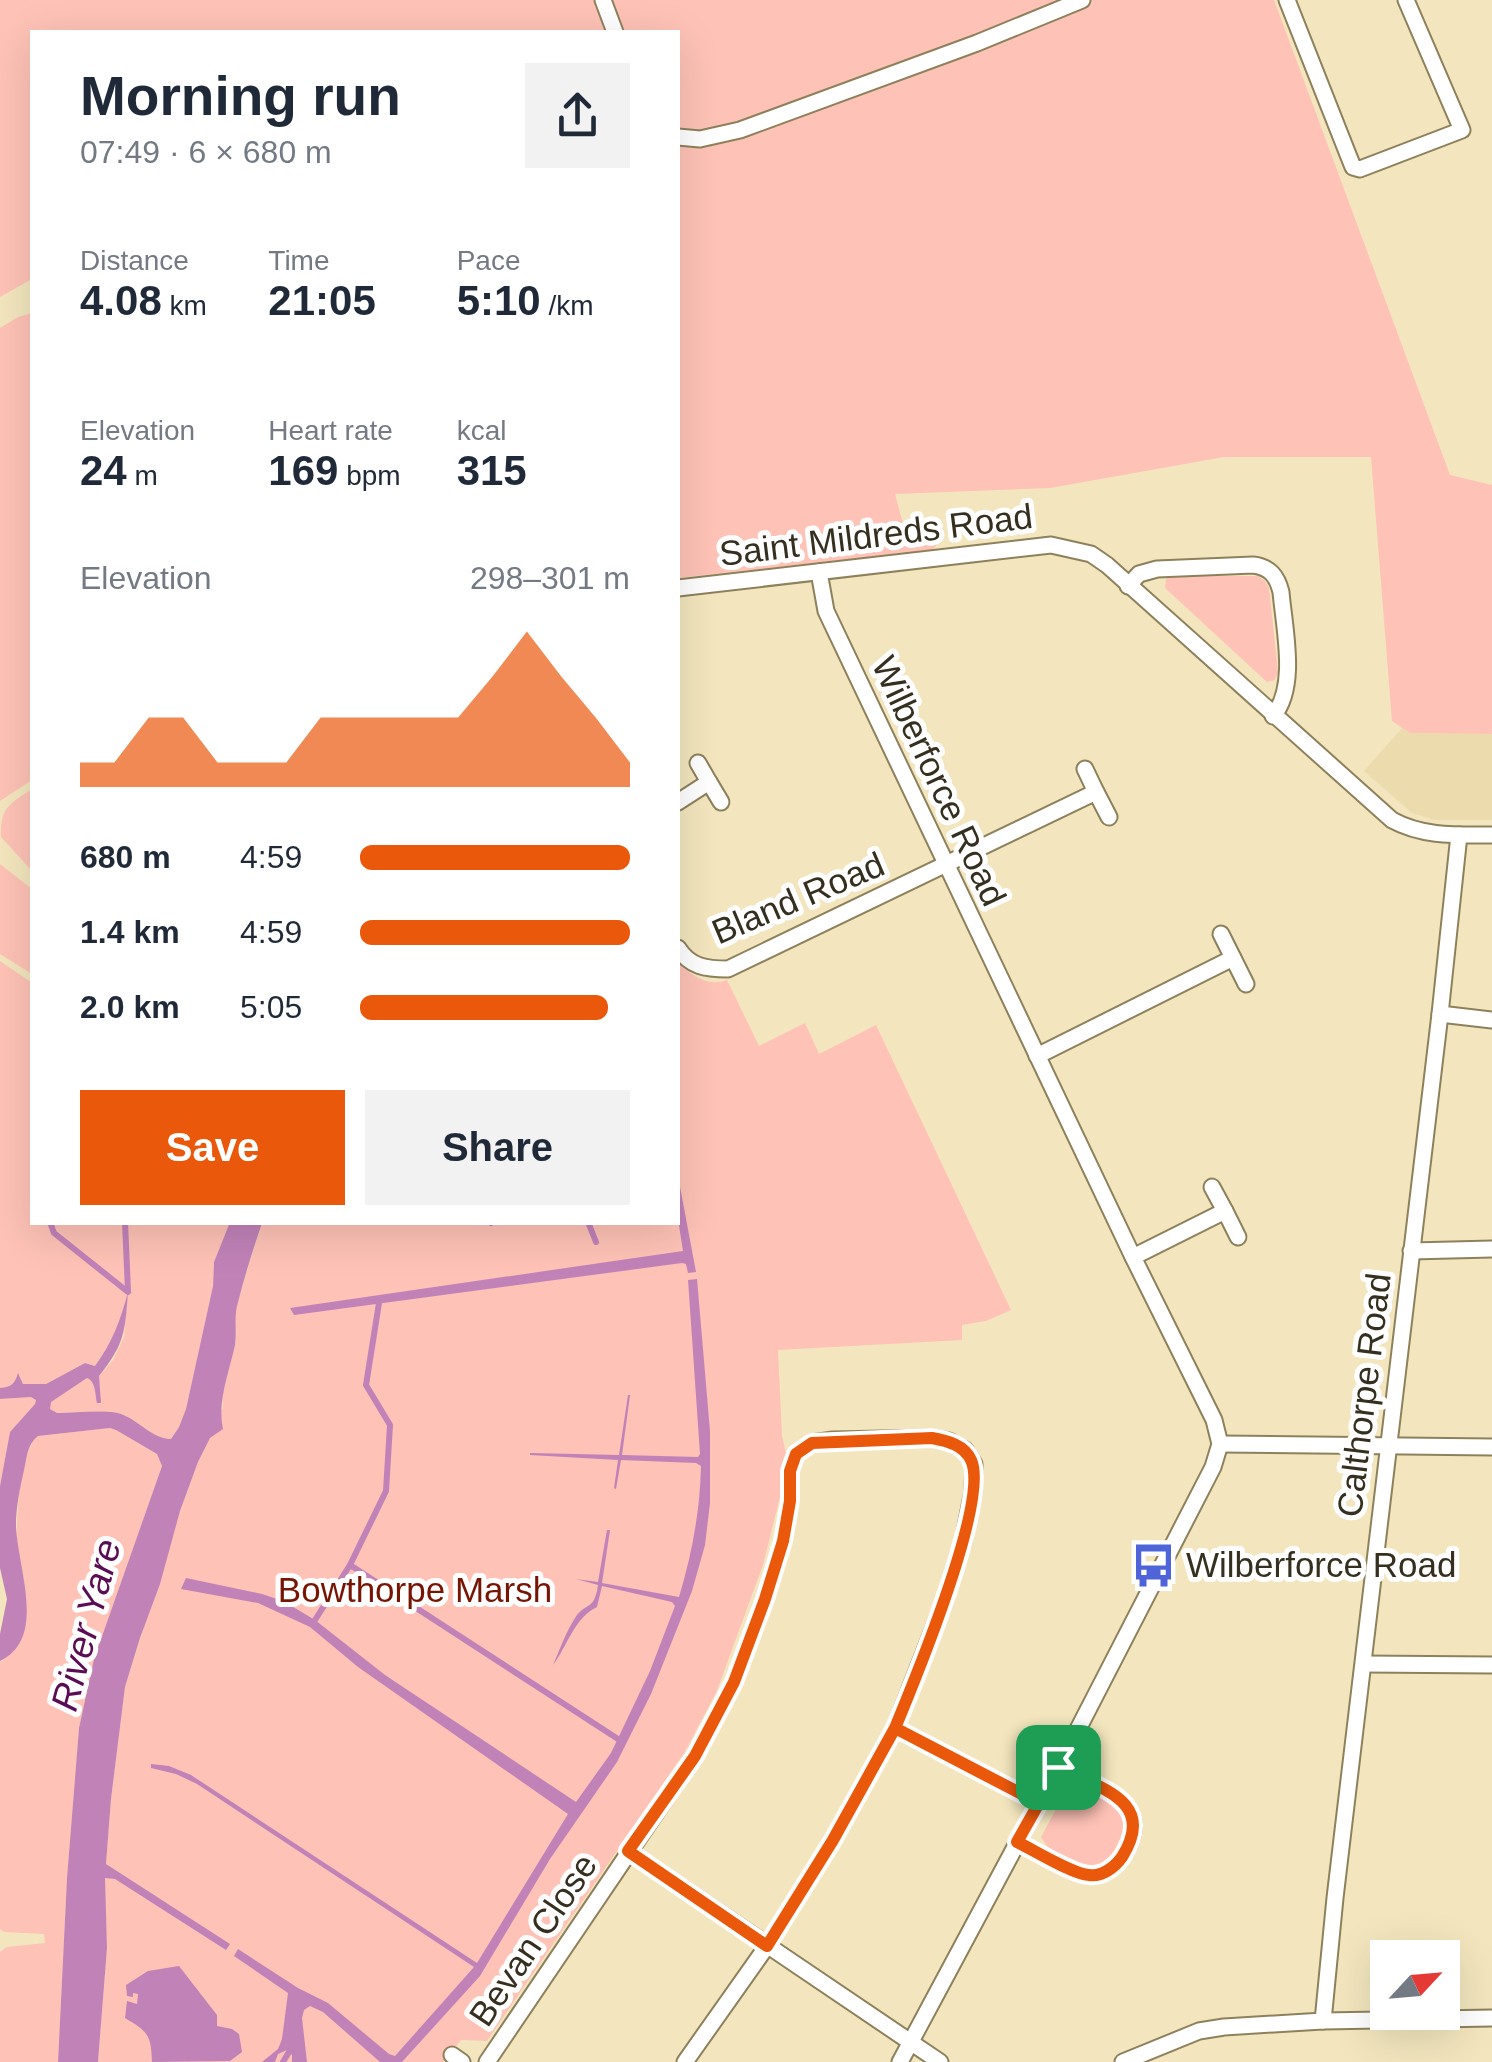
<!DOCTYPE html>
<html lang="en">
<head>
<meta charset="utf-8">
<style>
	:root { --surface:#fff; --page:#f2f2f3; --text:#1f2937; --muted:#747a83; --accent:#ea580c }
	body { margin:0; font-family:Helvetica,sans-serif; background:var(--page); color:var(--text); height:100vh; display:flex; flex-direction:column; font-size:38px; white-space:nowrap }
	* { box-sizing:border-box; margin:0 }
	p { font-size:32px; color:var(--muted) }
	.icon { flex:none; width:55px; height:55px; fill:none; stroke:currentColor; stroke-width:2; stroke-linecap:round; stroke-linejoin:round }
	.map { position:relative; flex:1; overflow:hidden }
	.side { position:absolute; left:30px; top:30px; width:650px; height:1195px; display:flex; flex-direction:column; background:var(--surface); border-radius:0px; box-shadow:0 10px 40px #0002 }
	.side>* { flex:none }
	.needle { width:65px; rotate:64deg }
	.buttons { position:absolute; left:1370px; top:1940px; display:grid; gap:20px }
	.buttons a { display:grid; place-items:center; width:90px; height:90px; border-radius:0px; background:var(--surface); box-shadow:0 10px 40px #0002; font-size:50px }
	.pin { position:absolute; display:grid; place-items:center; width:85px; height:85px; color:#fff; margin:-42px; border-radius:20px; box-shadow:0 5px 15px #0006 }
	.round { display:grid; place-items:center; flex:none; width:105px; height:105px; border-radius:0px; background:var(--page) }
	.overview { display:flex; align-items:center; justify-content:space-between; height:170px; padding:0 50px }
	h1 { font-size:55px; font-weight:700; line-height:75px }
	.stats { display:grid; grid-template-columns:repeat(3,1fr); gap:15px; height:170px; padding:10px 50px }
	.stats div { display:grid; align-content:center }
	.stats b { font-size:42px; font-weight:700 }
	.stats small { font-size:28px; font-weight:400 }
	.stats p { font-size:28px }
	.chart { height:280px; padding:20px 50px }
	.chart p { display:flex; justify-content:space-between }
	.chart svg { width:100%; height:180px; margin-top:10px; fill:var(--accent); opacity:.7 }
	.button { display:flex; gap:20px; margin-top:auto; padding:20px 50px }
	.button a { flex:1; height:115px; border-radius:0px; background:var(--accent); color:#fff; font-size:40px; font-weight:700; line-height:115px; text-align:center }
	.button a+a { background:var(--page); color:var(--text) }
	ul { padding:0 50px; list-style:none; font-size:32px }
	li { display:grid; grid-template-columns:160px 120px 1fr; align-items:center; height:75px }
	li i { height:25px; border-radius:12px; background:var(--accent) }
	.map>svg:first-child { display:block }
	.built { fill:#ecdcad }
	.green { fill:#fec2b6 }
	.water { fill:#c182b8 }
	.lines { fill:none; stroke-linecap:round; stroke-linejoin:round }
	.stream { stroke:#c182b8; stroke-width:6 }
	.minor-casing { stroke:#8d815c; stroke-width:19 }
	.minor { stroke:#fff; stroke-width:15 }
	.route-casing { stroke:#fff; stroke-width:20 }
	.route { stroke:#ea580c; stroke-width:12 }
	.labels { text-anchor:middle; stroke-width:10; stroke-linejoin:round; paint-order:stroke }
	.street-label { font-size:35px; fill:#342f1f; stroke:#fff }
	.poi-label { font-size:35px; fill:#342f1f; stroke:#fff; text-anchor:start }
	.park-label { font-size:35px; fill:#781404; stroke:#fff }
	.water-label { font-size:38px; font-style:italic; fill:#5a0c54; stroke:#fff }
</style>
</head>
<body>
<div class="map">
<svg width="1492" height="2062" viewBox="0 0 1492 2062">
	<rect width="100%" height="100%" fill="#f3e6be"/>
	<path class="built" d="M1402,728L1410,733L1492,734V820H1435L1412,813L1364,771Z"/>
	<g class="green">
		<path d="M0,0H1274L1450,475L1492,485V734L1410,733L1392,721L1371,457H1224L1050,488L895,494L907,539L931,537L937,544L933,550L678,578V32H32V279L0,297Z"/>
		<path d="M32,313V780L0,801V328L18,317Z"/>
		<path d="M1173,576H1258L1265,581L1269,588L1278,672L1275,680L1267,682L1165,588L1166,579Z"/>
		<path d="M32,789V871L1,837C0,808 9,804 32,789Z"/>
		<path d="M0,864L32,889V974L0,954Z"/>
		<path d="M0,961L32,983V1222L230,1223L214,1262L213,1286L186,1409L179,1427L171,1439C151,1438 140,1421 121,1414C107,1409 73,1413 56,1413L50,1409V1402L87,1378C96,1382 95,1394 97,1402L99,1376L113,1360L124,1337L127,1300C119,1324 110,1345 95,1366L85,1363L46,1384H23L19,1375C14,1384 10,1387 0,1388Z"/>
		<path d="M678,962C692,976 707,987 727,980L759,1046L805,1023L819,1054L876,1025L1011,1310L986,1321L962,1325V1340L778,1350L782,1436L786,1453L785,1477L763,1565L716,1693L684,1753L487,2041L461,2040L443,2062H98L107,1948L104,1877L114,1879L115,1870L106,1864L111,1799L125,1687L180,1511L198,1462L223,1408L222,1395L236,1340L235,1310L262,1223L678,1222Z"/>
		<path d="M32,1397L36,1399L35,1404L10,1432L0,1486V1399Z"/>
		<path d="M110,1428L116,1430L157,1454L162,1466L94,1659L79,1728L67,1878L58,2062H0V1952L7,1947L45,1943L44,1934L4,1932L0,1929V1661H3C8,1644 24,1602 24,1586C25,1576 20,1565 18,1556C15,1529 18,1453 38,1436Z"/>
		<path d="M1077,1785L1083,1786C1093,1791 1110,1796 1118,1805C1136,1824 1119,1864 1094,1867C1083,1869 1073,1862 1064,1857C1053,1851 1047,1848 1041,1837L1068,1787Z"/>
	</g>
	<g class="water">
		<path d="M678,1176L696,1272L688,1273L686,1264L682,1263L294,1315L290,1308L683,1251L678,1219Z"/>
		<path d="M230,1222L262,1223C253,1250 244,1278 237,1306C234,1318 237,1332 235,1345C229,1373 217,1401 223,1429L210,1438L198,1462L180,1511L160,1584L140,1638L125,1687L111,1799L106,1864L230,1944L226,1950L115,1879L105,1878L107,1948L98,2062H58L67,1878L79,1728L94,1659L162,1466L157,1454L116,1430L110,1428L38,1436C27,1445 27,1457 24,1470C20,1488 16,1507 16,1525C17,1567 48,1638 0,1661V1634L7,1599L0,1568V1486L10,1432L35,1404L36,1400L31,1397L0,1399V1388C11,1387 15,1384 18,1373L23,1384H46L85,1363L95,1366C112,1343 121,1319 128,1292C125,1331 125,1344 99,1376L101,1403H97C95,1394 96,1382 87,1378L51,1402L50,1409L57,1413C73,1413 107,1409 121,1414C140,1421 151,1438 171,1439L179,1427L186,1409L213,1286L214,1262Z"/>
		<path d="M697,1279L710,1431V1503L705,1545L692,1591L651,1694L617,1762L550,1859L480,1976L402,2062H380L323,2012L310,2006L304,2010L302,2018L307,2062H292V2055L287,2050L278,2054L275,2062H262L278,2049L282,2039L288,1993L234,1956L238,1949L298,1988L328,2003L389,2054L395,2056L474,1967L197,1784L176,1774L151,1768V1764L169,1766L191,1775L477,1963L568,1814L358,1667L310,1627L258,1603L181,1589L186,1578L262,1594L283,1601L315,1620L385,1675L576,1802L611,1753L650,1671L675,1606L672,1602L602,1586L597,1607C574,1618 568,1645 553,1665C560,1649 566,1632 575,1618C586,1601 594,1612 598,1585L576,1579L598,1582L607,1530H610L602,1583L679,1597C692,1554 700,1511 701,1466L696,1463L621,1460L616,1489L614,1488L618,1460L530,1455V1453L619,1455L628,1395H630L622,1455L698,1457L700,1454L688,1280Z"/>
		<path d="M179,1966L217,2015V2026L232,2029L239,2034L242,2052L230,2061L152,2062C151,2034 148,2032 125,2018L127,2001L137,2004L138,1994L133,1993V1997L127,1996L126,1985L148,1971Z"/>
	</g>
	<g class="lines">
		<g class="stream">
			<path d="M50,1222L54,1233L128,1292"/>
			<path d="M125,1222L128,1291"/>
			<path d="M588,1222L596,1242"/>
			<path d="M491,1223L493,1222"/>
			<path d="M350,1565L618,1739"/>
			<path d="M315,1620L350,1565L386,1491L390,1425L366,1385L379,1303"/>
			<path d="M283,2062L293,2045"/>
		</g>
		<defs>
			<g id="minor">
				<path d="M603,0L615,32"/>
				<path d="M1287,0L1349,157L1353,167L1360,169L1462,130L1406,0"/>
				<path d="M678,137L700,139L740,130L977,43L1082,0"/>
				<path d="M819,572L826,611L1133,1257L1214,1420L1220,1444L1213,1467L1073,1739L900,2062"/>
				<path d="M1128,586L1139,574L1157,569L1253,565C1270,567 1277,576 1281,592C1284,628 1298,687 1273,716"/>
				<path d="M678,588L1051,545L1091,554L1107,565L1392,820C1423,837 1457,835 1492,835"/>
				<path d="M698,763L709,782"/>
				<path d="M1085,769L1096,792"/>
				<path d="M678,802L709,782L721,802"/>
				<path d="M1221,934L1233,958"/>
				<path d="M678,948C690,967 706,969 728,969L1096,792L1109,817"/>
				<path d="M1440,1014L1492,1020"/>
				<path d="M1037,1056L1233,958L1246,984"/>
				<path d="M1212,1187L1225,1211"/>
				<path d="M1411,1251L1492,1249"/>
				<path d="M1133,1257L1225,1211L1238,1237"/>
				<path d="M1220,1444L1492,1447"/>
				<path d="M1364,1664L1492,1665"/>
				<path d="M895,1728L1039,1803"/>
				<path d="M1017,1842C1034,1850 1072,1874 1089,1875C1102,1877 1115,1867 1122,1857C1159,1801 1098,1788 1058,1767"/>
				<path d="M628,1851L940,2062"/>
				<path d="M1323,2021L1335,1898L1440,1014L1459,835"/>
				<path d="M452,2055L462,2062"/>
				<path d="M487,2062L695,1755L734,1682L765,1599L783,1541L790,1501V1471L796,1454L812,1443L833,1440L933,1438L949,1441L965,1450L974,1464L973,1491L963,1542L944,1602L895,1728L833,1840L767,1946L685,2062"/>
				<path d="M1123,2062L1199,2031L1224,2027L1323,2021L1492,2018"/>
			</g>
		</defs>
		<use href="#minor" class="minor-casing"/>
		<use href="#minor" class="minor"/>
	</g>
	<g class="lines">
		<defs>
			<path id="route" d="M1058,1767L1039,1803L895,1728C914,1682 990,1500 971,1460C964,1445 948,1441 932,1438L812,1443L796,1454L790,1471V1501L783,1541L765,1599L734,1682L695,1756L628,1851L767,1946L833,1840L895,1728L1039,1803L1017,1842C1034,1850 1072,1874 1089,1875C1102,1877 1115,1867 1122,1857C1158,1800 1098,1788 1058,1767"/>
		</defs>
		<use href="#route" class="route-casing"/>
		<use href="#route" class="route"/>
	</g>
	<defs>
		<symbol id="bus-bare" viewBox="-9 -9 18 18"><path d="M-5-6H5V4H4V6H2V4H-2V6H-4V4H-5ZM-3.5-4V0h7V-4ZM-3.5 1.2v1.5H-2V1.2ZM2 1.2v1.5H3.5V1.2Z" fill="#5064da" stroke="#fff" stroke-width="2.5" paint-order="stroke"/></symbol>
	</defs>
	<g fill-rule="evenodd">
		<use href="#bus-bare" x="1122" y="1534" width="63" height="63"/>
	</g>
	<g class="labels">
		<g class="street-label">
			<text transform="translate(876 535) rotate(-7)" y="12">Saint Mildreds Road</text>
			<text transform="translate(939 781) rotate(65)" y="12">Wilberforce Road</text>
			<text transform="translate(798 898) rotate(-23)" y="12">Bland Road</text>
			<text transform="translate(1364 1395) rotate(-83)" y="12">Calthorpe Road</text>
			<text transform="translate(533 1940) rotate(-56)" y="12">Bevan Close</text>
		</g>
		<g class="poi-label">
			<text x="1186" y="1577">Wilberforce Road</text>
		</g>
		<g class="park-label">
			<text x="415" y="1602">Bowthorpe Marsh</text>
		</g>
		<g class="water-label">
			<text transform="translate(86 1625) rotate(-75)" y="13">River Yare</text>
		</g>
	</g>
</svg>
<div class="buttons">
<a><svg class="needle" viewBox="-14 -14 28 28"><path d="M0-13l5 13h-10z" fill="#e53935"/><path d="M0 13l5-13h-10z" fill="#747a83"/></svg></a>
</div>
<div class="pin" style="left:1058px;top:1767px;background:#1e9e55"><svg class="icon" aria-label="arrive" viewBox="0 0 24 24"><path d="M6 21V4h12l-3 4 3 4H6"/></svg></div>
<section class="side">
<div class="overview"><div><h1>Morning run</h1><p>07:49 · 6 × 680 m</p></div><a class="round"><svg class="icon" aria-label="share" viewBox="0 0 24 24"><path d="M12 15V3M7 8l5-5 5 5M5 13v7h14v-7"/></svg></a></div>
<div class="stats">
<div><p>Distance</p><b>4.08<small> km</small></b></div>
<div><p>Time</p><b>21:05</b></div>
<div><p>Pace</p><b>5:10<small> /km</small></b></div>
</div>
<div class="stats">
<div><p>Elevation</p><b>24<small> m</small></b></div>
<div><p>Heart rate</p><b>169<small> bpm</small></b></div>
<div><p>kcal</p><b>315</b></div>
</div>
<div class="chart"><p><span>Elevation</span>298–301 m</p>
<svg viewBox="0 0 160 44" preserveAspectRatio="none"><path d="M0 44V38L10 38L20 27L30 27L40 38L50 38L60 38L70 27L80 27L90 27L100 27L110 27L120 17L130 6L140 17L150 27L160 38V44z"/></svg>
</div>
<ul>
<li><b>680 m</b>4:59<i style="width:100%"></i></li>
<li><b>1.4 km</b>4:59<i style="width:100%"></i></li>
<li><b>2.0 km</b>5:05<i style="width:92%"></i></li>
</ul>
<div class="button"><a>Save</a><a>Share</a></div>
</section>
</div>
</body>
</html>
